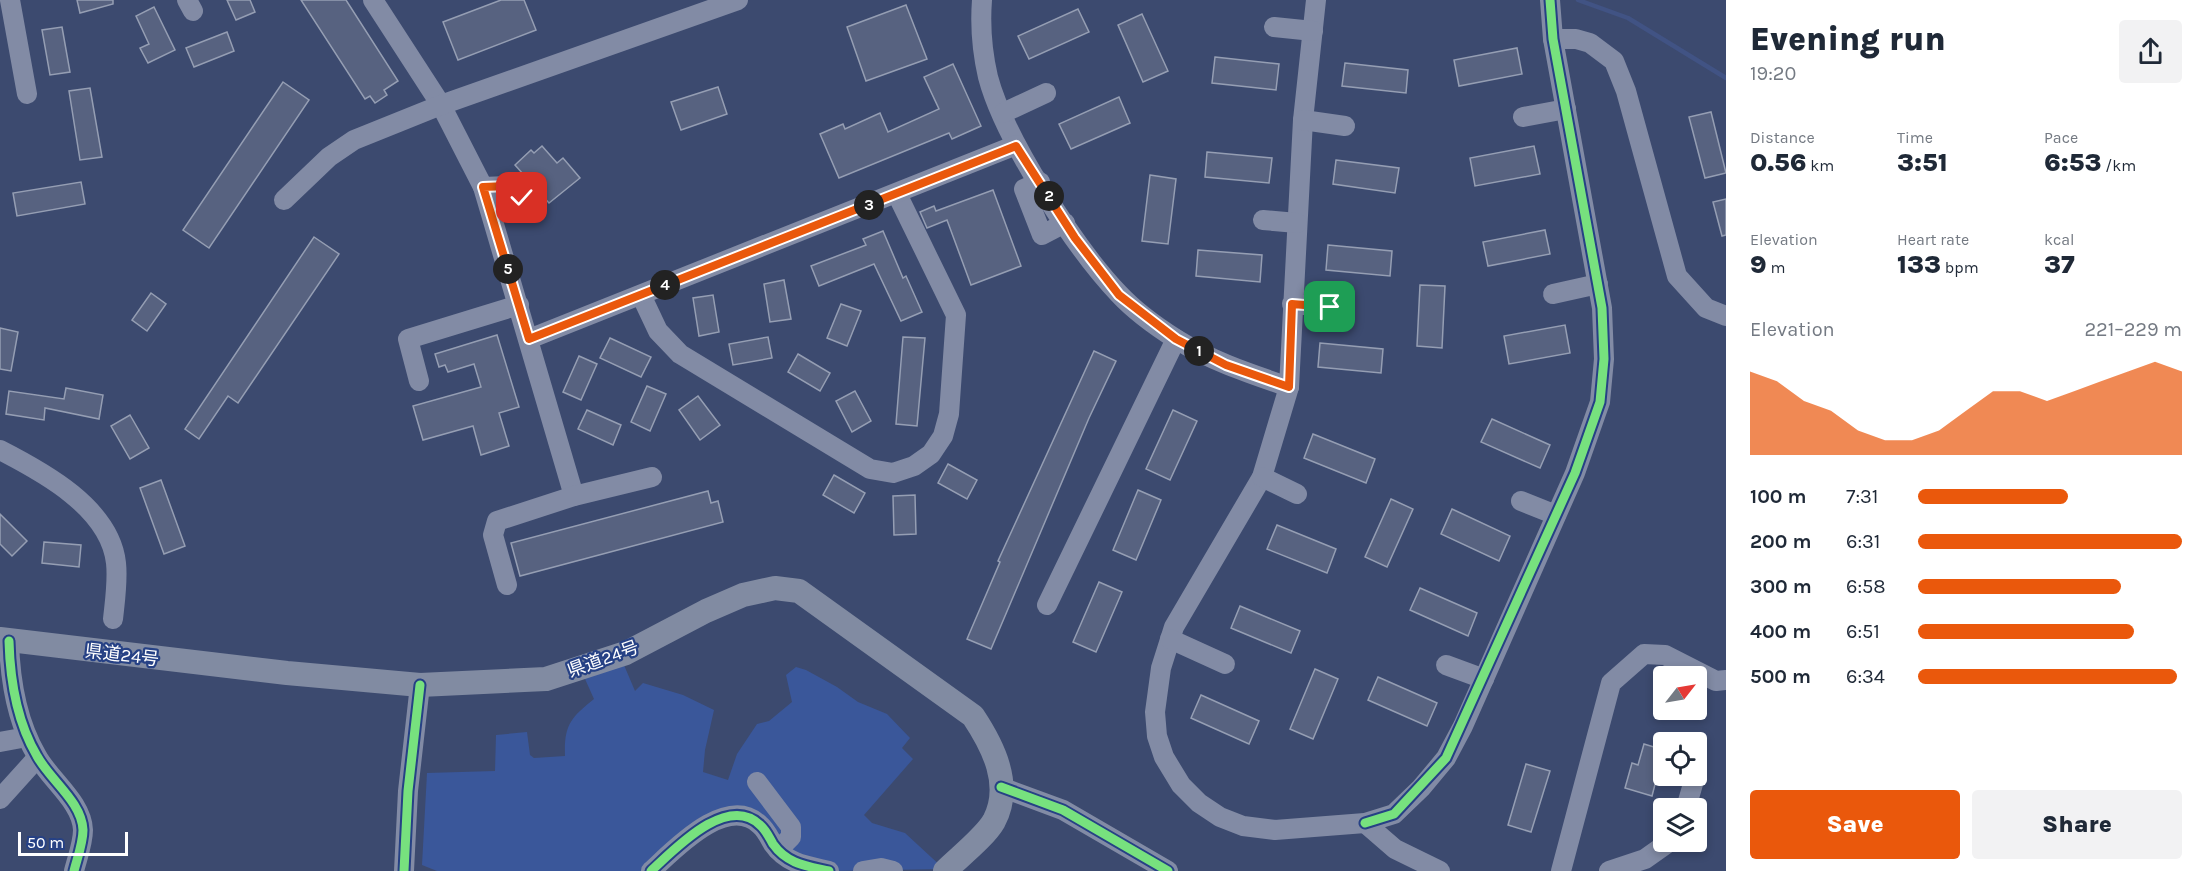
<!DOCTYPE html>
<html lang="en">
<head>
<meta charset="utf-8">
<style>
	:root { --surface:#fff; --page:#f2f2f3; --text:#1f2937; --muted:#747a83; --accent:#ea580c }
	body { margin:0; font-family:Karla,"Noto Sans JP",sans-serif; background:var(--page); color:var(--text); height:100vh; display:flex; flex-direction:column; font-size:22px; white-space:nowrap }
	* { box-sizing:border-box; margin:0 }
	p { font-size:20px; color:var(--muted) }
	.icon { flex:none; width:33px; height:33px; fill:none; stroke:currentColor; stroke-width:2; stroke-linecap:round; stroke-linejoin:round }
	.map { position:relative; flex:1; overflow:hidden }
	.details { display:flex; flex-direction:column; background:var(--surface); width:480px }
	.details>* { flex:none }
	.needle { width:39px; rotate:59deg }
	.controls { position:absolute; left:1653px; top:666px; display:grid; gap:12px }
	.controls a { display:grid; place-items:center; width:54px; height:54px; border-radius:6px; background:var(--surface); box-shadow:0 3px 9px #0003; font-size:30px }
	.scale { position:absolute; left:18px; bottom:15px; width:110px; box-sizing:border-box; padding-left:6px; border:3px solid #fff; border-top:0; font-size:16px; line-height:21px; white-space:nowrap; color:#fff; -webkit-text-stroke:4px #264185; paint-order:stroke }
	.pin { position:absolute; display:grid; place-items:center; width:51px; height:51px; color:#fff; margin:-26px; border-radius:12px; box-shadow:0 3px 9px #0006 }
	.km { position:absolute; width:30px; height:30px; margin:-15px; border-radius:50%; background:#222; color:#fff; font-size:16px; line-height:30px; text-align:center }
	.round { display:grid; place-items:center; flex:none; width:63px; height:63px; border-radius:6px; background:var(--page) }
	.headline { display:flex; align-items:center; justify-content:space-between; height:102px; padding:0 24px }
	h1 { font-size:33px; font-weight:800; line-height:45px }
	.stats { display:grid; grid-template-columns:repeat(3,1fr); gap:9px; height:102px; padding:6px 24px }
	.stats div { display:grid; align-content:center }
	.stats b { font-size:26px; font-weight:800 }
	.stats small { font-size:16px; font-weight:400 }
	.stats p { font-size:16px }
	.chart { height:168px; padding:12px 24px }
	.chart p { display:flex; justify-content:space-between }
	.chart svg { width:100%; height:108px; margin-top:6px; fill:var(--accent); opacity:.7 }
	.button { display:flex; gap:12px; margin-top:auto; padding:12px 24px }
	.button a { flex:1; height:69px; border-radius:6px; background:var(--accent); color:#fff; font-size:24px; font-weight:800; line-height:69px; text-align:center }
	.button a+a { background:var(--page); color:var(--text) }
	ul { padding:0 24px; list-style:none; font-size:20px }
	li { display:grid; grid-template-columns:96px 72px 1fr; align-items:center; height:45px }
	li i { height:15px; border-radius:8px; background:var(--accent) }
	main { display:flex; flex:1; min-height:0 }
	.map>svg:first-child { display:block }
	.green { fill:#3a579a }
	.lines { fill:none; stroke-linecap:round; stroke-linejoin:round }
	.stream { stroke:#415384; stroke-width:4.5 }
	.building { fill:#576280; stroke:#959eb3; stroke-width:1.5 }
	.minor { stroke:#828ba5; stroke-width:20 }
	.major { stroke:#818ba2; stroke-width:24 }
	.cycleway-casing { stroke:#264185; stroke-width:13 }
	.cycleway { stroke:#77e17e; stroke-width:9 }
	.route-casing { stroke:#fff; stroke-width:12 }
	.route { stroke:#ea580c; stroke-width:8 }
	.labels { text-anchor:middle; stroke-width:4.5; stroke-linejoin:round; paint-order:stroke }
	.street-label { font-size:18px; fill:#fff; stroke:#264185 }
</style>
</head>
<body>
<main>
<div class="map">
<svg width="1726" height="871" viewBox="0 0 1726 871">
	<rect width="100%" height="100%" fill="#3c4a6f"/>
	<path class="green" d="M621,658L635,691L643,683L683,695L714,710L705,750L703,772L728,780L737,754L757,724L769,721L792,702L786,675L796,667L806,670L837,687L858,702L887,714L910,738L902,748L913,759L864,815L872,823L905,833L944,869L829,871L801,864L734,815L650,871H437L422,865L427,773L495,771L496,735L527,732L530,755L534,758L565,756C564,726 570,718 594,699L581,670Z"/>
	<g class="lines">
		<path class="stream" d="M1578,0L1628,18L1726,78"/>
	</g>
	<g class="building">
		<path d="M77,0H113V4L80,13Z"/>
		<path d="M227,0H250L255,12L236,20Z"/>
		<path d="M301,0H346L398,81L384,90L387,95L375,103L370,96L365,99Z"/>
		<path d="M501,0H524L536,30L458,60L443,22Z"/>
		<path d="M906,5L927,59L866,81L847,27Z"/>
		<path d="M154,7L175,50L148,63L140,48L149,44L136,16Z"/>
		<path d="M1078,9L1089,32L1029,59L1018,36Z"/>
		<path d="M1142,14L1168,71L1143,82L1118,25Z"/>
		<path d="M62,27L70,72L50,75L42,30Z"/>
		<path d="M227,32L234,51L194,67L186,48Z"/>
		<path d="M1517,48L1522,74L1459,86L1454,60Z"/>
		<path d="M1215,57L1279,64L1276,90L1212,83Z"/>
		<path d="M1345,63L1408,70L1406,93L1342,86Z"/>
		<path d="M953,64L981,126L952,139L949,133L839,178L820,134L843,124L845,129L880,113L888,132L939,109L924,77Z"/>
		<path d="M283,82L309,100L209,248L183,230Z"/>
		<path d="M718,87L727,114L681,130L671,102Z"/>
		<path d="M90,88L102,157L80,160L69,91Z"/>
		<path d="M1119,97L1130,123L1071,149L1059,124Z"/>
		<path d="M1711,112L1726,173L1705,178L1689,117Z"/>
		<path d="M542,146L557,163L563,158L580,178L549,203L515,165L531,150L534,153Z"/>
		<path d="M1534,146L1540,174L1475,186L1470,158Z"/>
		<path d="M1207,152L1272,158L1269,183L1205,177Z"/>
		<path d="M1336,160L1399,168L1395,193L1333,184Z"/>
		<path d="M1150,175L1176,179L1168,244L1142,241Z"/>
		<path d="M81,182L85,204L17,216L13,193Z"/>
		<path d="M993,190L1021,266L971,285L947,220L927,228L920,212L934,206L936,211Z"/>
		<path d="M1726,199V235L1722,236L1713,202Z"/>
		<path d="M1545,230L1550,254L1488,266L1483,242Z"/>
		<path d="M883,231L903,278L906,276L922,312L901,321L874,264L819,286L811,266L866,245L863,239Z"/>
		<path d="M314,237L339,254L238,403L228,396L199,439L185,429Z"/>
		<path d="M1328,245L1392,251L1390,276L1326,270Z"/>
		<path d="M1198,250L1262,255L1260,282L1196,276Z"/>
		<path d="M784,280L791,319L770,322L764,284Z"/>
		<path d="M1420,285L1445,286L1442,348L1417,346Z"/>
		<path d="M151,293L166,304L147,331L132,320Z"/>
		<path d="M713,295L719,332L699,336L693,298Z"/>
		<path d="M841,304L861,311L847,346L827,338Z"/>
		<path d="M1565,325L1570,353L1509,364L1504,336Z"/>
		<path d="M0,328L18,332L11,371L0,369Z"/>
		<path d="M497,335L519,407L499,413L509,446L481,455L473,426L423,440L413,406L481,387L474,364L448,372L445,365L439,367L435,354Z"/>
		<path d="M768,337L772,358L733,365L729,344Z"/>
		<path d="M903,337L925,338L917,426L896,424Z"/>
		<path d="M610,338L651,357L641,377L600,358Z"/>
		<path d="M1320,343L1383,349L1381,373L1318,367Z"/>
		<path d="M1094,351L1116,361L1089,418L991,649L967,639L1000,562L998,561Z"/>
		<path d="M798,354L830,373L820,391L788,372Z"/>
		<path d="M579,356L597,364L581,400L563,392Z"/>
		<path d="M647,386L666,394L650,431L631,422Z"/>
		<path d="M66,388L103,395L99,419L45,408L44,420L6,414L9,391L64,399Z"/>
		<path d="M855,391L871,421L852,432L836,401Z"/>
		<path d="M698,396L720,425L700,440L679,410Z"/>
		<path d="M587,410L621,425L613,445L578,429Z"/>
		<path d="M1173,410L1197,421L1170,480L1146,469Z"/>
		<path d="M130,415L149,448L130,459L111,426Z"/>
		<path d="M1492,419L1550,445L1540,468L1481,442Z"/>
		<path d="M1313,434L1375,459L1366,483L1304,458Z"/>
		<path d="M948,464L977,480L967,499L938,483Z"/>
		<path d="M834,475L865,493L854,513L823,495Z"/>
		<path d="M161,480L185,546L164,554L140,488Z"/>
		<path d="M1138,490L1161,500L1136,560L1113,550Z"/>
		<path d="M708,491L711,503L718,501L723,522L520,576L511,543Z"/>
		<path d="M915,495L916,534L894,535L893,496Z"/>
		<path d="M1391,499L1413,509L1387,567L1365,557Z"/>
		<path d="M1452,509L1510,536L1499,561L1441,534Z"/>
		<path d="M0,514L27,541L12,556L0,544Z"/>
		<path d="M1277,525L1336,549L1327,573L1267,549Z"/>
		<path d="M44,542L81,545L79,567L42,563Z"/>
		<path d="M1099,582L1122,592L1096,652L1073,642Z"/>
		<path d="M1420,588L1477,613L1468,636L1410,610Z"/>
		<path d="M1240,606L1300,631L1291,653L1231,628Z"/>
		<path d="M1315,669L1338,679L1313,739L1290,729Z"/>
		<path d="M1378,677L1437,703L1427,726L1368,700Z"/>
		<path d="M1201,695L1259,721L1249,744L1191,718Z"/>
		<path d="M1644,744L1664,750V770L1659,769L1652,796L1625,788L1632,763L1638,765Z"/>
		<path d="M1526,764L1550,771L1531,832L1508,825Z"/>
	</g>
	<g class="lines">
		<g class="minor">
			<path d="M10,0L27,94"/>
			<path d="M187,0L193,11"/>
			<path d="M373,0L441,105L483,187L574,496"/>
			<path d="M982,0C980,26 982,51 988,77C1004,138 1075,248 1119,294C1134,310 1157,327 1176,339C1211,361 1251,374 1289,387"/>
			<path d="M1316,0L1303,120L1289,387L1262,477L1174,627L1161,668L1155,712L1157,736L1164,757L1181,785L1199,803L1220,817L1243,826L1275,830L1365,823L1394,814L1421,788L1446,758L1463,726L1575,473L1600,402L1604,359L1602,308L1553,39L1550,0"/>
			<path d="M1274,27L1313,31"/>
			<path d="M1553,39H1576L1590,43L1614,61L1626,91L1677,276L1706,308L1726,316"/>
			<path d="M1003,113L1046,93"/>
			<path d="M1523,117L1566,109"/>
			<path d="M1303,120L1345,126"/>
			<path d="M1040,182L1024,189L1042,235L1065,223"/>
			<path d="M483,187L508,186L522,198"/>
			<path d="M284,200L329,157L354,140L441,105L738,0"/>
			<path d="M1263,220L1297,223"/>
			<path d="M1553,294L1598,284"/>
			<path d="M641,295L658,331L680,354L870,469L893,473L914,466L931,454L943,436L949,414L956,315L897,194"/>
			<path d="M1292,304L1330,307"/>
			<path d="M529,339L1016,145"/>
			<path d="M419,381L408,339L519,305"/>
			<path d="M0,450C43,472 110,508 116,563C118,581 115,600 113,619"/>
			<path d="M1262,477L1297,494"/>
			<path d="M1521,501L1556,515"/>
			<path d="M507,585L493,535L497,521L574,496L652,477"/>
			<path d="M1047,605L1176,339"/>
			<path d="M1170,639L1225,664"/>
			<path d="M9,641C10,679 17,722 37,756C50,780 82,802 83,830C83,843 77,859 74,871"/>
			<path d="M1446,665L1484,679"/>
			<path d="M0,742L27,737"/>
			<path d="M757,782L791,827V837L778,850"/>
			<path d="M1001,787L1063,810L1168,871"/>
			<path d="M0,799L37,758"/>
			<path d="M1686,808L1695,777"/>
			<path d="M1365,823L1395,849L1440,871"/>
			<path d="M404,871L408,791L420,685"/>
			<path d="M651,871C674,850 727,793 760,825C766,830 769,837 773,844C787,864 807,866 829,871"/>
			<path d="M863,871L881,868L893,871"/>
			<path d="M1561,871L1611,683L1644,654L1665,655L1716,681L1726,680"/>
			<path d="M1609,871L1645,859L1669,842"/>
		</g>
		<path class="major" d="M0,639L287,673L420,685L546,679L626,653L706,611L743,595L775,588L799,591L973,716C993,746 1013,785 994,821C985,837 958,858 945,871"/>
		<defs>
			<g id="cycleway">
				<path d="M9,641C10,679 17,722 37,756C50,780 82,802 83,830C83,843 77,859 74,871"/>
				<path d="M1001,787L1063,810L1168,871"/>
				<path d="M1365,823L1394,814L1446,758L1575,473L1600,402L1604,359L1602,308L1553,39L1550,0"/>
				<path d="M404,871L408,791L420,685"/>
				<path d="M651,871C674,850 727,793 760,825C766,830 769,837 773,844C787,864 807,866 829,871"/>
			</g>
		</defs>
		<use href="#cycleway" class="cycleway-casing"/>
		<use href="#cycleway" class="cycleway"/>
	</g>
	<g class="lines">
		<defs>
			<path id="route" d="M522,198L508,186L483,187L529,339L1016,146L1075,238L1119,295L1176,339L1226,365L1289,387L1292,304L1330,307"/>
		</defs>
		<use href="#route" class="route-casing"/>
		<use href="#route" class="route"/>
	</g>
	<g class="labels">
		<g class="street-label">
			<text transform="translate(122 655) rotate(7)" y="6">県道24号</text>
			<text transform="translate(603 659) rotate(-20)" y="6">県道24号</text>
		</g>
	</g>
</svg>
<div class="controls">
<a><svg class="needle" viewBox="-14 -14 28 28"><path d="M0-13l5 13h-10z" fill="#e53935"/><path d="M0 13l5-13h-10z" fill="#747a83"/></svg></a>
<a><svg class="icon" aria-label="locate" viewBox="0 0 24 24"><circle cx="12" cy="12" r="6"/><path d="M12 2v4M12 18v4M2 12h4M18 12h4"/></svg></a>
<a><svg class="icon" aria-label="layers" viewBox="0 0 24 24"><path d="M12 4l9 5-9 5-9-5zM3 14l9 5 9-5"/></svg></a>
</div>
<div class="scale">50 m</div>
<div class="pin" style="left:1330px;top:307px;background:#1e9e55"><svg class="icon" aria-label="arrive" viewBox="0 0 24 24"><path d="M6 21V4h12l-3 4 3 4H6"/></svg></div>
<div class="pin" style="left:522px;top:198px;background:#d93025"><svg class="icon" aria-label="check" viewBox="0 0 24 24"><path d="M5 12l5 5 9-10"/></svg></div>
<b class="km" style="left:1199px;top:351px">1</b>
<b class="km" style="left:1049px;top:196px">2</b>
<b class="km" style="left:869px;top:205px">3</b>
<b class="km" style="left:665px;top:285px">4</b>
<b class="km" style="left:508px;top:269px">5</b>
</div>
<section class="details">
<div class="headline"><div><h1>Evening run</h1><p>19:20</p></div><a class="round"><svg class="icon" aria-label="share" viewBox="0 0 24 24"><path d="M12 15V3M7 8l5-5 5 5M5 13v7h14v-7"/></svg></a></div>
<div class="stats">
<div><p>Distance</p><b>0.56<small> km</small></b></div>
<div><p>Time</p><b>3:51</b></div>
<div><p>Pace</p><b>6:53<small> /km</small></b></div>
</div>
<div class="stats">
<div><p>Elevation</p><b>9<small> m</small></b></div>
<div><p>Heart rate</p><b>133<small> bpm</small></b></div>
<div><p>kcal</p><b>37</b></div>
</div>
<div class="chart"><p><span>Elevation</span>221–229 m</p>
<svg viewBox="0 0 160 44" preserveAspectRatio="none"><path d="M0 44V10L10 14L20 22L30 26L40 34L50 38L60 38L70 34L80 26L90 18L100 18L110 22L120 18L130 14L140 10L150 6L160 10V44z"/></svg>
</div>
<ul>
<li><b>100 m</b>7:31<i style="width:57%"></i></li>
<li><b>200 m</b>6:31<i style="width:100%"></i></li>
<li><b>300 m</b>6:58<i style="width:77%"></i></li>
<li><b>400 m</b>6:51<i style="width:82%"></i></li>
<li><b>500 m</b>6:34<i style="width:98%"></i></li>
</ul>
<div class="button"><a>Save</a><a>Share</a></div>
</section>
</main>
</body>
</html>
